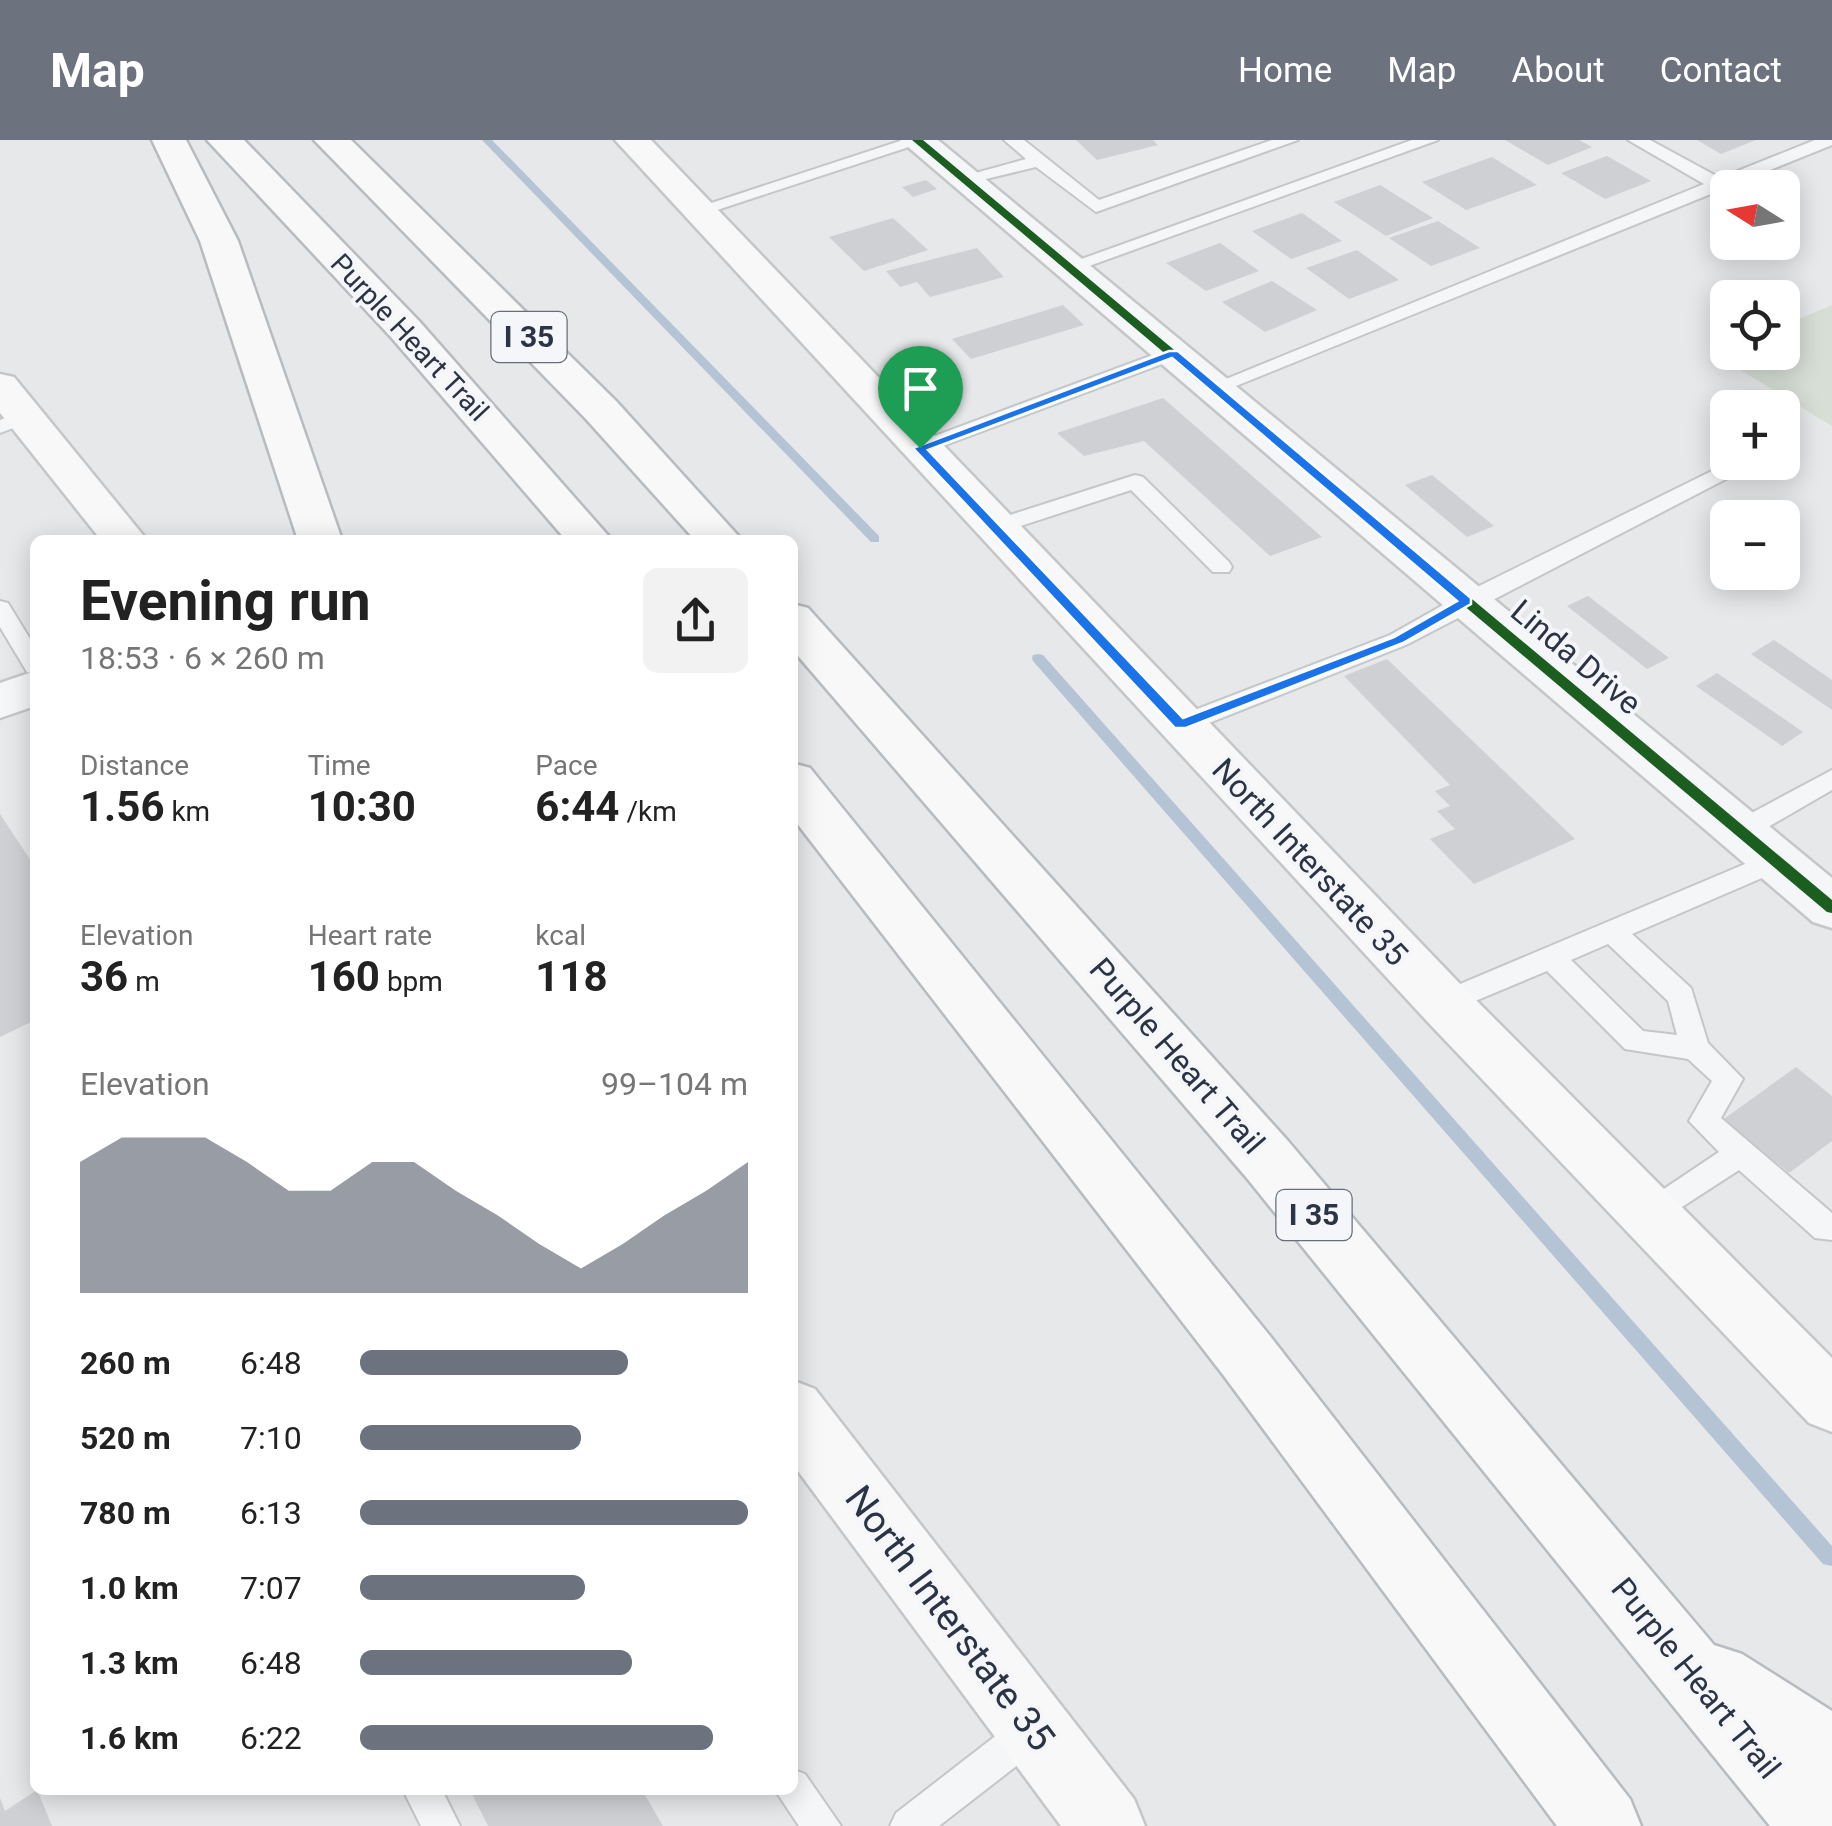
<!DOCTYPE html>
<html lang="en">
<head>
<meta charset="utf-8">
<style>
	:root { --surface:#fff; --page:#f2f2f2; --text:#222; --muted:#767676; --accent:#6c737f }
	body { margin:0; font-family:Roboto,sans-serif; background:var(--page); color:var(--text); height:100vh; display:flex; flex-direction:column; font-size:38px; white-space:nowrap }
	* { box-sizing:border-box; margin:0 }
	p { font-size:32px; color:var(--muted) }
	.icon { flex:none; width:55px; height:55px; fill:none; stroke:currentColor; stroke-width:2; stroke-linecap:round; stroke-linejoin:round }
	.map { position:relative; flex:1; overflow:hidden }
	.drawer { position:absolute; left:30px; top:395px; width:768px; height:1260px; display:flex; flex-direction:column; background:var(--surface); border-radius:15px; box-shadow:0 5px 25px #0003 }
	.drawer>* { flex:none }
	.needle { width:65px; rotate:281deg }
	.buttons { position:absolute; left:1710px; top:30px; display:grid; gap:20px }
	.buttons a { display:grid; place-items:center; width:90px; height:90px; border-radius:15px; background:var(--surface); box-shadow:0 5px 25px #0003; font-size:50px }
	.pin { position:absolute; display:grid; place-items:center; width:85px; height:85px; color:#fff; margin:-102px -42px; border-radius:50% 50% 50% 0; rotate:-45deg; box-shadow:0 0 10px #0007 }
	.pin .icon { rotate:45deg }
	.round { display:grid; place-items:center; flex:none; width:105px; height:105px; border-radius:15px; background:var(--page) }
	.overview { display:flex; align-items:center; justify-content:space-between; height:170px; padding:0 50px }
	h1 { font-size:55px; font-weight:700; line-height:75px }
	.stats { display:grid; grid-template-columns:repeat(3,1fr); gap:15px; height:170px; padding:10px 50px }
	.stats div { display:grid; align-content:center }
	.stats b { font-size:42px; font-weight:700 }
	.stats small { font-size:28px; font-weight:400 }
	.stats p { font-size:28px }
	.chart { height:280px; padding:20px 50px }
	.chart p { display:flex; justify-content:space-between }
	.chart svg { width:100%; height:180px; margin-top:10px; fill:var(--accent); opacity:.7 }
	ul { padding:0 50px; list-style:none; font-size:32px }
	li { display:grid; grid-template-columns:160px 120px 1fr; align-items:center; height:75px }
	li i { height:25px; border-radius:12px; background:var(--accent) }
	header { display:flex; align-items:center; gap:60px; box-sizing:border-box; height:140px; padding:0 50px; background:var(--accent); color:#fff }
	header strong { font-size:48px }
	nav { display:flex; gap:55px; margin-inline-start:auto; font-size:35px }
	.map>svg:first-child { display:block }
	.green { fill:#d6ded6 }
	.lines { fill:none; stroke-linecap:round; stroke-linejoin:round }
	.stream { fill:#b4c4d5; fill-rule:evenodd }
	.building { fill:#ced0d3 }
	.lane-casing { stroke:#c4c6c8; stroke-width:4 }
	.street-casing { stroke:#c4c6c8; stroke-width:5 }
	.secondary-casing { stroke:#c4c6c8; stroke-width:5 }
	.highway-casing { stroke:#b8bbbf; stroke-width:5 }
	.lane { fill:#f5f6f7; fill-rule:evenodd }
	.street { fill:#f5f6f7; fill-rule:evenodd }
	.secondary { fill:#f8f8f8; fill-rule:evenodd }
	.highway { fill:#f8f8f8; fill-rule:evenodd }
	.cycleway-casing { stroke:#f4f6f9; stroke-width:6 }
	.cycleway { fill:#1b5e20; fill-rule:evenodd }
	.route { fill:#1a73e8; stroke:#fff; stroke-width:2.5; fill-rule:evenodd }
	.labels { text-anchor:middle; stroke-width:8; stroke-linejoin:round; paint-order:stroke }
	.far-street-label { font-size:28px; fill:#2b3445; stroke:#f4f6f9 }
	.shield { fill:#f4f6f9; stroke:#676e7b; stroke-width:2.5 }
	.shield-label { font-size:30px; font-weight:bold; fill:#2b3445 }
	.street-label { font-size:32px; fill:#2b3445; stroke:#f4f6f9 }
	.near-street-label { font-size:38px; fill:#2b3445; stroke:#f4f6f9 }
</style>
</head>
<body>
<header>
<strong>Map</strong>
<nav><a>Home</a><a>Map</a><a>About</a><a>Contact</a></nav>
</header>
<div class="map">
<svg width="1832" height="1686" viewBox="0 0 1832 1686">
	<rect width="100%" height="100%" fill="#e6e8ea"/>
	<path class="green" d="M1832,165V286L1716,215L1727,210L1782,212L1783,186Z"/>
	<g class="lines">
		<g class="stream">
			<path d="M482,0H492L879,396V402H871Z"/>
			<path d="M1038,514L1043,515L1832,1406V1426L1823,1424L1033,521L1032,518L1033,515Z"/>
		</g>
	</g>
	<g class="building">
		<path d="M1076,0H1153L1158,5L1097,20Z"/>
		<path d="M1505,0H1579L1592,7L1548,25Z"/>
		<path d="M1697,0H1756L1721,14Z"/>
		<path d="M1607,16L1651,41L1605,59L1561,33Z"/>
		<path d="M1492,17L1537,45L1466,70L1422,42Z"/>
		<path d="M926,40L937,49L913,57L902,47Z"/>
		<path d="M1380,45L1433,78L1386,96L1334,62Z"/>
		<path d="M1302,73L1342,101L1291,119L1252,91Z"/>
		<path d="M893,78L928,110L864,131L829,97Z"/>
		<path d="M1438,81L1480,108L1431,126L1389,98Z"/>
		<path d="M1220,103L1259,131L1206,151L1166,123Z"/>
		<path d="M977,108L1004,137L930,157L917,142L900,147L886,131Z"/>
		<path d="M1357,110L1399,140L1349,159L1306,128Z"/>
		<path d="M1272,141L1317,170L1265,192L1222,162Z"/>
		<path d="M1063,165L1084,185L971,219L952,199Z"/>
		<path d="M1163,258L1322,397L1270,416L1144,301L1084,316L1057,293Z"/>
		<path d="M1432,335L1494,386L1467,397L1405,345Z"/>
		<path d="M1588,456L1669,518L1647,529L1567,466Z"/>
		<path d="M1774,500L1832,540V570L1751,514Z"/>
		<path d="M1387,519L1575,699L1474,744L1430,699L1455,689L1437,671L1450,666L1435,651L1450,645L1344,536Z"/>
		<path d="M1717,533L1803,592L1782,606L1696,546Z"/>
		<path d="M0,674L35,727V880L0,897Z"/>
		<path d="M1796,927L1832,956V1001L1789,1033L1724,979Z"/>
		<path d="M37,1650L52,1686H0V1658L5,1671Z"/>
		<path d="M470,1650H642L663,1686H488Z"/>
	</g>
	<g class="lines">
		<defs>
			<g id="lane">
				<path d="M903,0L927,1L705,74H693L690,70Z"/>
				<path d="M1004,0H1024L1099,60L1272,0H1298L1096,72L1036,27L961,45V37L1026,19Z"/>
				<path d="M1412,0H1438L1078,130H1064L1062,126Z"/>
				<path d="M1628,0H1650L1720,38L1815,0H1832V5L1221,252L1214,254L1204,248L1704,44Z"/>
				<path d="M1174,207L1181,209V217L927,312L920,314L909,308L913,304Z"/>
				<path d="M27,270L34,272L37,276L34,280L0,293V280Z"/>
				<path d="M1730,322L1753,325L1406,505L1189,591H1171L1168,585L1171,579L1390,495L1459,456Z"/>
				<path d="M1135,335L1143,337L1229,422L1232,427L1229,432H1213L1131,350L996,394L985,387L988,382Z"/>
				<path d="M0,461L8,463L35,507V534L27,532L0,487Z"/>
				<path d="M1832,630V650L1749,698H1731L1727,691L1731,684Z"/>
				<path d="M1776,711L1785,714L1789,721L1785,728L1632,794L1691,848L1708,903L1743,939L1721,978L1832,1073V1100L1815,1098L1739,1030L1651,1087L1640,1083L1636,1074L1640,1065L1719,1012L1689,981L1712,941L1688,919L1625,909L1547,831L1444,874L1434,871L1430,863L1434,855ZM1608,804L1668,861L1677,895L1643,891L1571,820Z"/>
				<path d="M1033,1572L1046,1577L1051,1590L1046,1603L939,1686H890L896,1673L1020,1577Z"/>
				<path d="M792,1629L805,1634L841,1686H799L775,1650H792Z"/>
				<path d="M403,1650H442L460,1686H421Z"/>
			</g>
			<g id="street">
				<path d="M900,0H938L1832,738V788L1813,782Z"/>
				<path d="M35,531V566L0,578V543Z"/>
			</g>
			<g id="secondary">
				<path d="M615,0H651L1464,848L1832,1218V1292L1809,1283L1424,878Z"/>
				<path d="M0,234L14,237L147,400H101L0,273Z"/>
				<path d="M792,1240L815,1249L1134,1659L1145,1686H1061L792,1323Z"/>
			</g>
			<g id="highway">
				<path d="M152,0H186L238,101L342,400H298L200,101Z"/>
				<path d="M207,0H244L419,181L612,400H566L391,197Z"/>
				<path d="M314,0H351L616,261L742,400H695L586,279Z"/>
				<path d="M792,464L808,468L1288,1001L1714,1505L1742,1514L1832,1571V1686H1770L1246,1037L792,509Z"/>
				<path d="M792,623L810,628L1270,1196L1630,1659L1641,1686H1557L1224,1236L792,677Z"/>
			</g>
		</defs>
		<use href="#lane" class="lane-casing"/>
		<use href="#street" class="street-casing"/>
		<use href="#secondary" class="secondary-casing"/>
		<use href="#highway" class="highway-casing"/>
		<use href="#lane" class="lane"/>
		<use href="#street" class="street"/>
		<use href="#secondary" class="secondary"/>
		<use href="#highway" class="highway"/>
		<defs>
			<path id="cycleway" d="M912,0H923L1832,760V773L1827,772Z"/>
		</defs>
		<use href="#cycleway" class="cycleway-casing"/>
		<use href="#cycleway" class="cycleway"/>
	</g>
	<path class="route" d="M1169,211H1178L1471,458V464L1403,503L1186,588H1175L913,308ZM1172,218L1457,461L1394,497L1183,578L928,310Z"/>
	<g class="labels">
		<g class="far-street-label">
			<text transform="translate(410 197) rotate(47)" y="10">Purple Heart Trail</text>
		</g>
		<g class="shield">
			<rect x="491.5" y="172" width="75" height="50" rx="8"/>
			<rect x="1276.5" y="1050" width="75" height="50" rx="8"/>
		</g>
		<g class="shield-label">
			<text x="529" y="207">I 35</text>
			<text x="1314" y="1085">I 35</text>
		</g>
		<g class="street-label">
			<text transform="translate(1576 517) rotate(40)" y="11">Linda Drive</text>
			<text transform="translate(1310 722) rotate(47)" y="11">North Interstate 35</text>
			<text transform="translate(1177 916) rotate(49)" y="11">Purple Heart Trail</text>
			<text transform="translate(1696 1538) rotate(51)" y="11">Purple Heart Trail</text>
		</g>
		<g class="near-street-label">
			<text transform="translate(950 1478) rotate(53)" y="13">North Interstate 35</text>
		</g>
	</g>
</svg>
<div class="buttons">
<a><svg class="needle" viewBox="-14 -14 28 28"><path d="M0-13l5 13h-10z" fill="#e53935"/><path d="M0 13l5-13h-10z" fill="#767676"/></svg></a>
<a><svg class="icon" aria-label="locate" viewBox="0 0 24 24"><circle cx="12" cy="12" r="6"/><path d="M12 2v4M12 18v4M2 12h4M18 12h4"/></svg></a>
<a>+</a>
<a>−</a>
</div>
<div class="pin" style="left:920px;top:308px;background:#1e9e55"><svg class="icon" aria-label="arrive" viewBox="0 0 24 24"><path d="M6 21V4h12l-3 4 3 4H6"/></svg></div>
<section class="drawer">
<div class="overview"><div><h1>Evening run</h1><p>18:53 · 6 × 260 m</p></div><a class="round"><svg class="icon" aria-label="share" viewBox="0 0 24 24"><path d="M12 15V3M7 8l5-5 5 5M5 13v7h14v-7"/></svg></a></div>
<div class="stats">
<div><p>Distance</p><b>1.56<small> km</small></b></div>
<div><p>Time</p><b>10:30</b></div>
<div><p>Pace</p><b>6:44<small> /km</small></b></div>
</div>
<div class="stats">
<div><p>Elevation</p><b>36<small> m</small></b></div>
<div><p>Heart rate</p><b>160<small> bpm</small></b></div>
<div><p>kcal</p><b>118</b></div>
</div>
<div class="chart"><p><span>Elevation</span>99–104 m</p>
<svg viewBox="0 0 160 44" preserveAspectRatio="none"><path d="M0 44V12L10 6L20 6L30 6L40 12L50 19L60 19L70 12L80 12L90 19L100 25L110 32L120 38L130 32L140 25L150 19L160 12V44z"/></svg>
</div>
<ul>
<li><b>260 m</b>6:48<i style="width:69%"></i></li>
<li><b>520 m</b>7:10<i style="width:57%"></i></li>
<li><b>780 m</b>6:13<i style="width:100%"></i></li>
<li><b>1.0 km</b>7:07<i style="width:58%"></i></li>
<li><b>1.3 km</b>6:48<i style="width:70%"></i></li>
<li><b>1.6 km</b>6:22<i style="width:91%"></i></li>
</ul>
</section>
</div>
</body>
</html>
